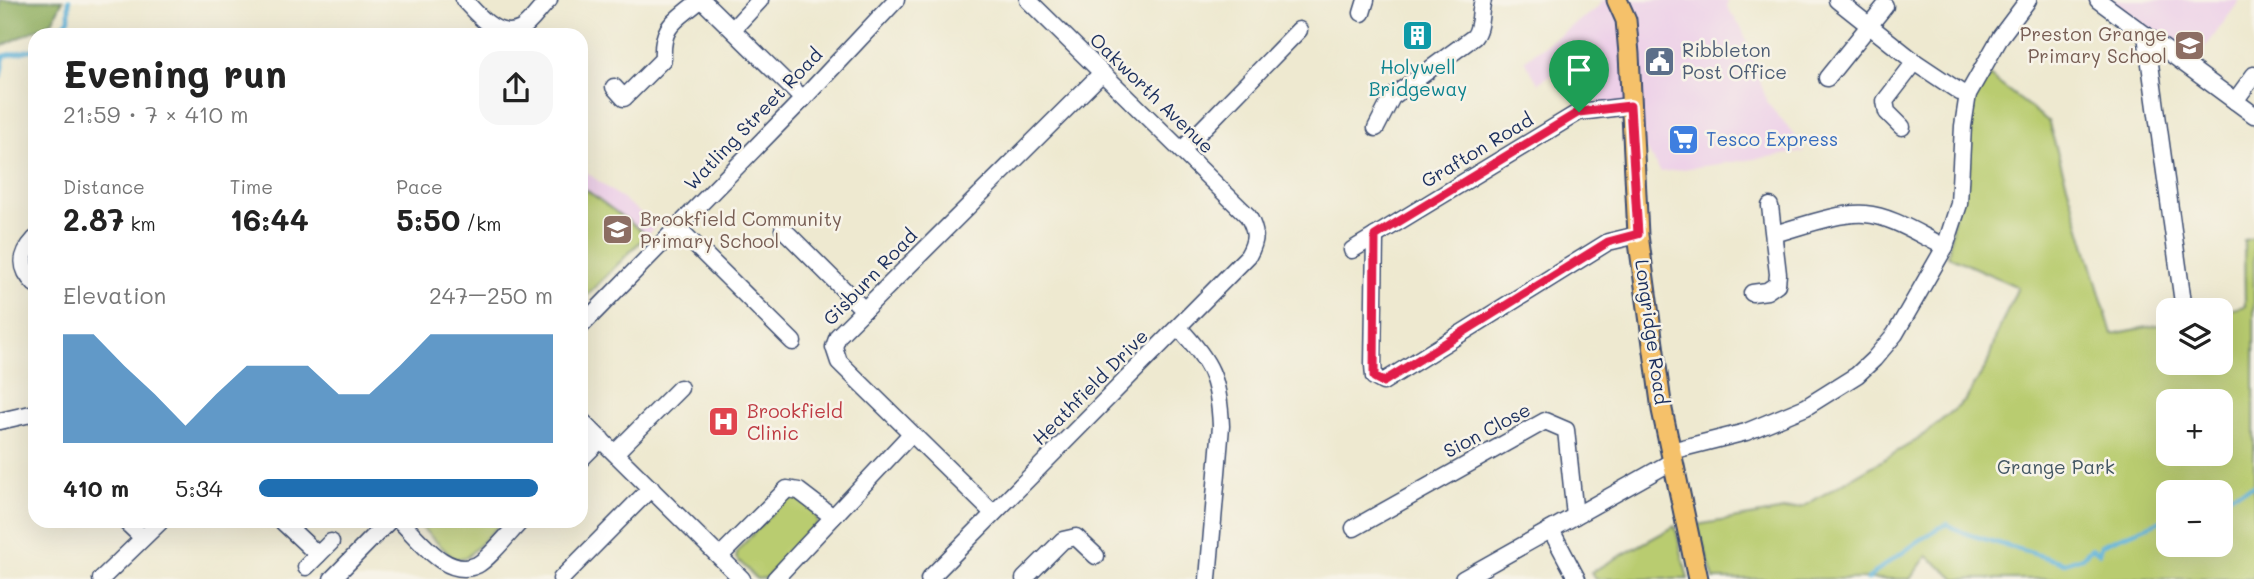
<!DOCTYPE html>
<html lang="en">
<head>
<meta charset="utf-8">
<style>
	:root { --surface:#fff; --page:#f6f6f6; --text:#222; --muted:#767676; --accent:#1f6fb2 }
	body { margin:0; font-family:Mali,sans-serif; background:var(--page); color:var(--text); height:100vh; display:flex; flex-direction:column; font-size:26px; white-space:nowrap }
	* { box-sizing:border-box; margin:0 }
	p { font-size:23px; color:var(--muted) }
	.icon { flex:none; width:38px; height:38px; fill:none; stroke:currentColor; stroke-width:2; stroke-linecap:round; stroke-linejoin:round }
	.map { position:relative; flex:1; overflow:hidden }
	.drawer { position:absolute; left:28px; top:28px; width:560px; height:500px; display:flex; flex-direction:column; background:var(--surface); border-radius:21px; box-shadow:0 7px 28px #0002 }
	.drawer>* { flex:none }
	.buttons { position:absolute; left:2156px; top:298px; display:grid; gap:14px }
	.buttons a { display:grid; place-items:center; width:77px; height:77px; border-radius:14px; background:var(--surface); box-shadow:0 7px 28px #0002; font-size:35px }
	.pin { position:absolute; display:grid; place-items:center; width:60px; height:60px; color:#fff; margin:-72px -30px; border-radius:50% 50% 50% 0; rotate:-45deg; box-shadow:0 0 7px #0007 }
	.pin .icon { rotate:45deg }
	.round { display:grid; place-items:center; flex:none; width:74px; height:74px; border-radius:21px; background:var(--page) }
	.overview { display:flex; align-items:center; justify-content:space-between; height:119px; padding:0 35px }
	h1 { font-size:38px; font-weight:700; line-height:52px }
	.stats { display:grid; grid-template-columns:repeat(3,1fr); gap:10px; height:119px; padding:7px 35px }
	.stats div { display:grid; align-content:center }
	.stats b { font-size:30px; font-weight:700 }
	.stats small { font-size:19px; font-weight:400 }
	.stats p { font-size:19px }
	.chart { height:196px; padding:14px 35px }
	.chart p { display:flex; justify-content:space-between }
	.chart svg { width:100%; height:126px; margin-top:7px; fill:var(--accent); opacity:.7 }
	ul { padding:0 35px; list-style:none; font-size:23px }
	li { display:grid; grid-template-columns:112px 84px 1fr; align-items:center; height:52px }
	li i { height:18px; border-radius:9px; background:var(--accent) }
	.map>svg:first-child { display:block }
	.built { fill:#edd0e8 }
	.green { fill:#b9cc70; stroke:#6a7e67; stroke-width:2; fill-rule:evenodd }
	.forest { fill:#92b062; stroke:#567060; stroke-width:2 }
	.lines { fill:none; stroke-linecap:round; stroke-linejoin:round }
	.stream { stroke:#5eb3da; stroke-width:4.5 }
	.minor-casing { stroke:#3b4b6f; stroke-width:19 }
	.major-casing { stroke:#3b4b6f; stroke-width:23 }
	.minor { stroke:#fff; stroke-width:16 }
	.major { stroke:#f5c16b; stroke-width:19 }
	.route-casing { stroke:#fff; stroke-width:14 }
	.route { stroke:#e11d48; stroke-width:9 }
	.labels { text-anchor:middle; stroke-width:5; stroke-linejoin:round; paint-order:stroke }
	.education-label { font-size:19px; fill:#785e54; stroke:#f7f3e8; text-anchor:end }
	.service-label { font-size:19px; fill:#4e5e75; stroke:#f7f3e8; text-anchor:start }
	.culture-label { font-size:19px; fill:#0d838f; stroke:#f7f3e8 }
	.street-label { font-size:19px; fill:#1b2f5e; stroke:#f7f3e8 }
	.shop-label { font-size:19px; fill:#366cbe; stroke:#f7f3e8; text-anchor:start }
	.health-label { font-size:19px; fill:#be3a42; stroke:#f7f3e8; text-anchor:start }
	.park-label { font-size:19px; fill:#425662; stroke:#f7f3e8 }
</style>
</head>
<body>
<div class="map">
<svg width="2254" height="579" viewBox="0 0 2254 579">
	<rect width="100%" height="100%" fill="#f7f3e8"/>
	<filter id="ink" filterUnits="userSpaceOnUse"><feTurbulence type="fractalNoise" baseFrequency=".0143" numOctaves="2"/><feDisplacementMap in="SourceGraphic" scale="14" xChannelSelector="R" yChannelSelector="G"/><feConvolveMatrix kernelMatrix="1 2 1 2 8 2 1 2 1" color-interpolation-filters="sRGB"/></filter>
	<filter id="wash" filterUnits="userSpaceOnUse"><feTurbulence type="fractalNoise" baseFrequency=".00686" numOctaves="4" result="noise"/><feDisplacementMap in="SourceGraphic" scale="28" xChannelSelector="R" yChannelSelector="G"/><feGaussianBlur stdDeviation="1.57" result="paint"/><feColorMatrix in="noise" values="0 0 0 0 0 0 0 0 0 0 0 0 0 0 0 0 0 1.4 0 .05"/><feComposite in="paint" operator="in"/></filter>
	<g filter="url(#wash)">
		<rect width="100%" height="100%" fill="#eee9d0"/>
		<g class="built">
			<path d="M1603,0H1728L1727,7L1742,29L1768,104L1799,140L1804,152L1661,172L1619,110L1582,97L1578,70L1569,63L1538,83L1524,60L1597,8Z"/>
			<path d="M2111,0H2240L2195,62Z"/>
			<path d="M581,168L657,225L581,301Z"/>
		</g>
		<g class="green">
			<path d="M1984,72L2048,121L2112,334L2168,323V362H2221V312L2245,306L2244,240L2254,238V579H1956L1927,556L1910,579H1714L1697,525L1802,507L1917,440L1965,401L1987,365L1996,336L2018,287L1948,256L1968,112ZM2168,401H2221V453H2168ZM2168,492H2221V544H2168Z"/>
			<path d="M581,186L647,235L581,301Z"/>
			<path d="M794,497C806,502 816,510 818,523L766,578L757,579L736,558L738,550L782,502Z"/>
			<path d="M416,522H502L467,557L454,559Z"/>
			<path d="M1675,526L1688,579H1596L1591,572Z"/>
		</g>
		<path class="forest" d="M0,0H63L52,22L0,47Z"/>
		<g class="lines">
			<g class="stream">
				<path d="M55,35L69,19V0"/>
				<path d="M0,77L4,56L35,49"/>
				<path d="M2221,498L2254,486"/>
				<path d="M1868,579C1883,564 1893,560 1909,548C1922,539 1932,531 1947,524L1964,533L2065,563L2082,557L2092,548L2099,553L2101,545L2168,518"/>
			</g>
		</g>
	</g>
	<g filter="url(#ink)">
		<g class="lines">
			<defs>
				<g id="minor">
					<path d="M464,0C477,14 498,41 521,29C531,23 540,8 549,0"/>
					<path d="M702,0L803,99"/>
					<path d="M1837,0L1915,62L1960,92L1968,94"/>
					<path d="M2098,0L2254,115"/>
					<path d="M1362,13L1366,0"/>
					<path d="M733,29L760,0"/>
					<path d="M2146,35L2184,310"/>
					<path d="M1827,78L1885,6"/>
					<path d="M614,87L624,98L663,59C661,24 676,21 700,0"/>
					<path d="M2235,101L2254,75"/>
					<path d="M1902,127L1887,112L1885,101L1915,62"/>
					<path d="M1376,128L1392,97L1474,37C1482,27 1479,12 1483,0"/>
					<path d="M1182,150L1299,30"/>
					<path d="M678,228L793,342"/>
					<path d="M783,229L864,310"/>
					<path d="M1774,234C1800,227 1838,212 1865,214C1892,216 1920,235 1945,247"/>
					<path d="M1375,236L1373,365L1374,377L1383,382L1608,242L1638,235"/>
					<path d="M35,239C20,255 19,268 35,284"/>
					<path d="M1352,250L1579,112L1630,106"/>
					<path d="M1752,293L1767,291L1777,284L1778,274L1770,206"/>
					<path d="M581,326L803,99L896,0"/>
					<path d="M1179,328C1211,362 1219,379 1221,426L1208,579"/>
					<path d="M581,420L742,579"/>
					<path d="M0,421L35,413"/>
					<path d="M1671,451L1746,432L1806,407L1857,375L1874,359L1895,334L1945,247L1959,204L1963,126L1968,94L2001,36L2028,0"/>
					<path d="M615,453L680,388"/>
					<path d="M581,459L601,439"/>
					<path d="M993,513L839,362L834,347L838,336L1101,74"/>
					<path d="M126,522L143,538"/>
					<path d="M283,522L318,555"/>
					<path d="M401,522C420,540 447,579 477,565C489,559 510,532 520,522"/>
					<path d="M1354,528L1545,421L1566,430L1575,516"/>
					<path d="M1551,530L1577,579"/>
					<path d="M720,556L787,489L799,491L833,517"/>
					<path d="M306,567L331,542"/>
					<path d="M101,579L160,522"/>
					<path d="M332,579L388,522"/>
					<path d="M561,579L651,488"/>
					<path d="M775,579L911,434"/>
					<path d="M929,579L1248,256C1257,240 1257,232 1248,216L1028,0"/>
					<path d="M1024,579L1063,540L1076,537L1096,556"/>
					<path d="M1463,579L1673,461"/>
				</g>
				<path id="major" d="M1617,0L1626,20L1629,54L1638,235L1662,410L1698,579"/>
			</defs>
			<use href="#minor" class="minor-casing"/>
			<use href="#major" class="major-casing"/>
			<use href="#minor" class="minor"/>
			<use href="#major" class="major"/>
		</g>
	</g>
	<g class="lines" filter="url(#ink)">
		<defs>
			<path id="route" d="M1630,106L1638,234L1608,242L1383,382L1374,377L1375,236L1579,112Z"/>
		</defs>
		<use href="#route" class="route-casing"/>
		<use href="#route" class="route"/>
	</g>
	<defs>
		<symbol id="building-square" viewBox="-11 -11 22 22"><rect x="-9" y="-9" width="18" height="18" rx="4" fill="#0f9aa8" stroke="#f7f3e8"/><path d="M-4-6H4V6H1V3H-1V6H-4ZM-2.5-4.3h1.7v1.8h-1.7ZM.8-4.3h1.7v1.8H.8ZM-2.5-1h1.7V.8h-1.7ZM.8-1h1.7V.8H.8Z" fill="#fff"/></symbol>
		<symbol id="school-square" viewBox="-11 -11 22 22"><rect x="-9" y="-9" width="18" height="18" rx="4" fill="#8d6e63" stroke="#f7f3e8"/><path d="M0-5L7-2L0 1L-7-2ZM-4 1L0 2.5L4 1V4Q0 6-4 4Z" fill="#fff"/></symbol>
		<symbol id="civic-square" viewBox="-11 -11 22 22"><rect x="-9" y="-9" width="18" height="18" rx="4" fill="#5c6f8a" stroke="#f7f3e8"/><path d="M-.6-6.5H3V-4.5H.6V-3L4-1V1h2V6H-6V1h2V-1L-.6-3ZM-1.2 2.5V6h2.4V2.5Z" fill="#fff"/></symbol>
		<symbol id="supermarket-square" viewBox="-11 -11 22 22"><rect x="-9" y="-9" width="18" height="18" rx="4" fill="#3f7fe0" stroke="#f7f3e8"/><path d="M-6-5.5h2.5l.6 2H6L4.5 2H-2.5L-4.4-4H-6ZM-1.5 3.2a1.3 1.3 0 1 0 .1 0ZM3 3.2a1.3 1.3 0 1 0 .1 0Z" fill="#fff"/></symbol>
		<symbol id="hospital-square" viewBox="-11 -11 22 22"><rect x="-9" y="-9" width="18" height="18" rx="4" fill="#e0444e" stroke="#f7f3e8"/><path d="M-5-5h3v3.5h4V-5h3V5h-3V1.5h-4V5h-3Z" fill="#fff"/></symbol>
	</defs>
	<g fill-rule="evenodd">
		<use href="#building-square" x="1400" y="18" width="35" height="35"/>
		<use href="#school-square" x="2172" y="28" width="35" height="35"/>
		<use href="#civic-square" x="1642" y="44" width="35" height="35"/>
		<use href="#supermarket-square" x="1666" y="122" width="35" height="35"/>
		<use href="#school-square" x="600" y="212" width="35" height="35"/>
		<use href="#hospital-square" x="706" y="404" width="35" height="35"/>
	</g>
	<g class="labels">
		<g class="education-label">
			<text x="2167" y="41">Preston Grange<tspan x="2167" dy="22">Primary School</tspan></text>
			<text x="640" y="226" text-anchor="start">Brookfield Community<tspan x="640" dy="22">Primary School</tspan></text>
		</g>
		<g class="service-label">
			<text x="1682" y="57">Ribbleton<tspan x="1682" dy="22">Post Office</tspan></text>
		</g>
		<g class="culture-label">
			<text x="1418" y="74">Holywell<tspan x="1418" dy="22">Bridgeway</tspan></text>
		</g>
		<g class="street-label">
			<text transform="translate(1152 93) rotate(44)" y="7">Oakworth Avenue</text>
			<text transform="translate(753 119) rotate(-46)" y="7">Watling Street Road</text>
			<text transform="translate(1477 150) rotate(-31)" y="7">Grafton Road</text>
			<text transform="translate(870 277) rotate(-46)" y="7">Gisburn Road</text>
			<text transform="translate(1652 332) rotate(82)" y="7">Longridge Road</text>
			<text transform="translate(1090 387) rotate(-45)" y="7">Heathfield Drive</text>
			<text transform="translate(1487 430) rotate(-28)" y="7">Sion Close</text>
		</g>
		<g class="shop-label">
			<text x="1706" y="146">Tesco Express</text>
		</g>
		<g class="health-label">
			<text x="747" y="418">Brookfield<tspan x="747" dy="22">Clinic</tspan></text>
		</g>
		<g class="park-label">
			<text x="2056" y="474">Grange Park</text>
		</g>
	</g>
</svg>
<div class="buttons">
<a><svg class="icon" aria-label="layers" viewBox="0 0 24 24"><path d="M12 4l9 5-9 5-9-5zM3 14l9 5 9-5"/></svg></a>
<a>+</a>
<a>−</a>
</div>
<div class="pin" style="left:1579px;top:112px;background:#1e9e55"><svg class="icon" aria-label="arrive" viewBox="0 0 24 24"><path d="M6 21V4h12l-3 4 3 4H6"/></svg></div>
<section class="drawer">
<div class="overview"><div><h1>Evening run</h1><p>21:59 · 7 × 410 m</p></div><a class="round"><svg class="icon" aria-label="share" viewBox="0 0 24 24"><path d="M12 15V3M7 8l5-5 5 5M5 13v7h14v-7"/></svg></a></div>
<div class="stats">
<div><p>Distance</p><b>2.87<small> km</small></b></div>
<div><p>Time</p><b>16:44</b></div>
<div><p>Pace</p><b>5:50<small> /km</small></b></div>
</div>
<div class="chart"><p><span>Elevation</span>247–250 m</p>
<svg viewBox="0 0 160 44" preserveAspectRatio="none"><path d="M0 44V6L10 6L20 17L30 27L40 38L50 27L60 17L70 17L80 17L90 27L100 27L110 17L120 6L130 6L140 6L150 6L160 6V44z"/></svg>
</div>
<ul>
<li><b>410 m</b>5:34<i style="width:95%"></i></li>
</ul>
</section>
</div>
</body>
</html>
